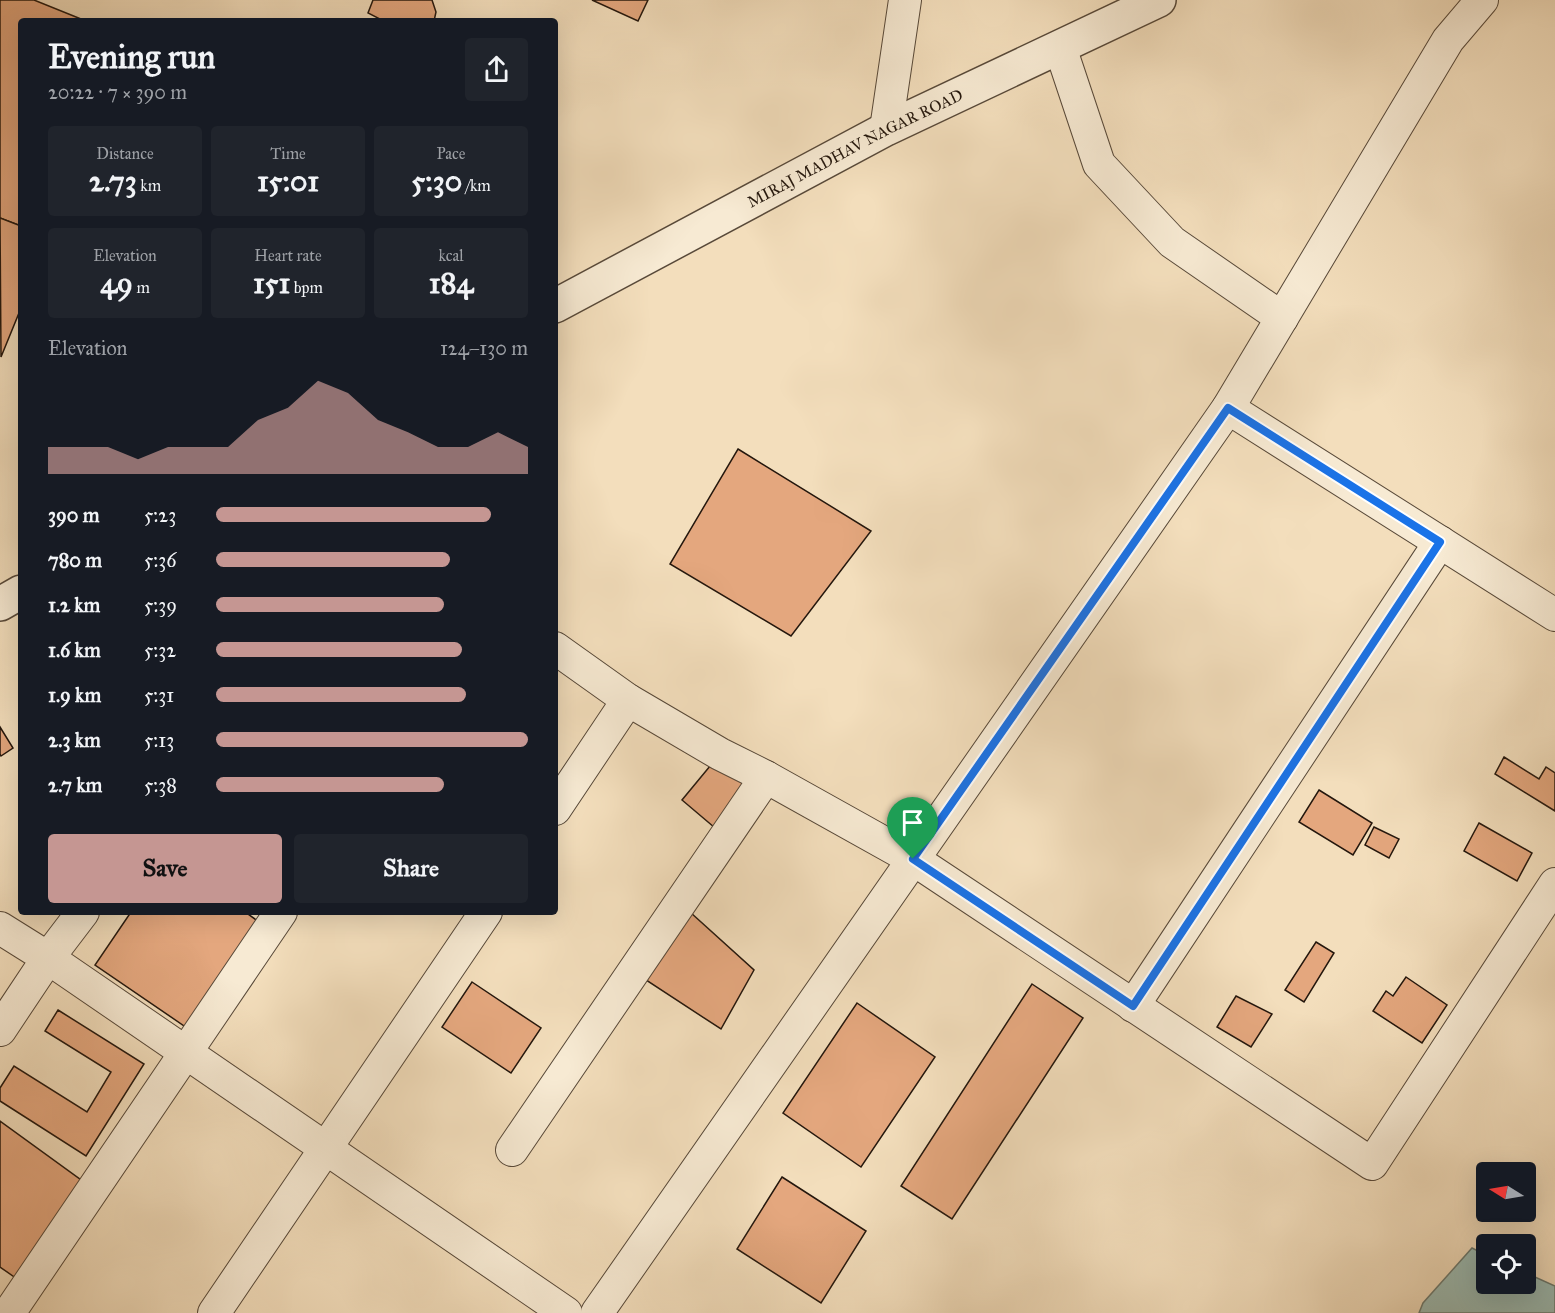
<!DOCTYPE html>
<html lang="en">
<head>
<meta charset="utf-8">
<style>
	:root { --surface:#171b24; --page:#20242c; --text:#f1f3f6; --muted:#9ea1a6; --accent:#c59692 }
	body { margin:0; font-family:"IM FELL Great Primer",serif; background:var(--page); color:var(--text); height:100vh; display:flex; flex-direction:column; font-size:22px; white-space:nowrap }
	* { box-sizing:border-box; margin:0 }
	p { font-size:20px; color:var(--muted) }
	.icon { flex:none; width:33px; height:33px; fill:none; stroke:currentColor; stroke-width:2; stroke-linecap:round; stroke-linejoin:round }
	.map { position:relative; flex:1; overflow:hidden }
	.panel { position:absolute; left:18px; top:18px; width:540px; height:897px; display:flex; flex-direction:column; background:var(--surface); border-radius:6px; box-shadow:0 6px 24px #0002 }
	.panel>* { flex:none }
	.needle { width:39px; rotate:281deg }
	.tools { position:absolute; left:1476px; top:1162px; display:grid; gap:12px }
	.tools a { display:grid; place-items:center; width:60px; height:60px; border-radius:6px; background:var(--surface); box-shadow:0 6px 24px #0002; font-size:30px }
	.pin { position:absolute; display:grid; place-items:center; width:51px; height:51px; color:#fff; margin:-62px -26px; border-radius:50% 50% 50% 0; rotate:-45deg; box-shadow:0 0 6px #0007 }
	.pin .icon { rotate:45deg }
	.round { display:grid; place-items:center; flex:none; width:63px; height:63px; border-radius:6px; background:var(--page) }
	.headline { display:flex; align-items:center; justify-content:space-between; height:102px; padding:0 30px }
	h1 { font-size:33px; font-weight:700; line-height:45px }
	.metrics { display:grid; grid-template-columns:repeat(3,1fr); gap:9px; height:102px; padding:6px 30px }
	.metrics div { display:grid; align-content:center; border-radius:6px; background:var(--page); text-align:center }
	.metrics b { font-size:30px; font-weight:700 }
	.metrics small { font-size:16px; font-weight:400 }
	.metrics p { font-size:16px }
	.chart { height:168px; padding:12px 30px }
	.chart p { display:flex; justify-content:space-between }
	.chart svg { width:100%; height:108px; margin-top:6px; fill:var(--accent); opacity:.7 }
	.cta { display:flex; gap:12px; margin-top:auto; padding:12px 30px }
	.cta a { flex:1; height:69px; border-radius:6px; background:var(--accent); color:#111; font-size:24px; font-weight:700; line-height:69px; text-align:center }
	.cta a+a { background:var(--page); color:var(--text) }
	ul { padding:0 30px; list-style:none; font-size:20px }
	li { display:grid; grid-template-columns:96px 72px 1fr; align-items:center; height:45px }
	li i { height:15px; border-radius:8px; background:var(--accent) }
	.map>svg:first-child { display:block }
	.water { fill:#9bbcb4; stroke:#6b7a71; stroke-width:1.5 }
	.building { fill:#e4a77e; stroke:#24170d; stroke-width:1.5 }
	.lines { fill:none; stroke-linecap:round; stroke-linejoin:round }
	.minor-casing { stroke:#584939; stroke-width:34 }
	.tertiary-casing { stroke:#584939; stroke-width:36 }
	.minor { stroke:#f7ead3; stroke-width:32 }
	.tertiary { stroke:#f7ead3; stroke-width:33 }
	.route-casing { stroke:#fff; stroke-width:12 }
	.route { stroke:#1a73e8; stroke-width:8 }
	.labels { text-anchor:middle; stroke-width:6; stroke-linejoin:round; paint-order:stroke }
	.street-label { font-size:16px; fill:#24170d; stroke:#f7ead3 }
</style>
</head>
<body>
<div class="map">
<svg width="1555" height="1313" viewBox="0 0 1555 1313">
	<rect width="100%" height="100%" fill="#f3debc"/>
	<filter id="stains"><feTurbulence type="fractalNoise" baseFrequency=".00333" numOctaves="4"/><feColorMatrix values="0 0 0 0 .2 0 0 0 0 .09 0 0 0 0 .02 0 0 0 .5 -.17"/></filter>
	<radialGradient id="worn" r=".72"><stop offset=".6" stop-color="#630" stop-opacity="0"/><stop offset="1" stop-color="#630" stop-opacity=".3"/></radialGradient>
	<path class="water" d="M1472,1248L1486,1255V1284H1526V1273L1555,1286V1313H1419L1423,1303Z"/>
	<g class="building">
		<path d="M0,0H34L86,21H21V226L0,218Z"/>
		<path d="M373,0H432L436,12L434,21H379L380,19L368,13Z"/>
		<path d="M592,0H648L638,21Z"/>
		<path d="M0,218L21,226V308L1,357Z"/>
		<path d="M738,449L871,531L791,636L670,564Z"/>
		<path d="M0,727L13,748L1,756L0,754Z"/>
		<path d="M720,754L759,787L721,833L682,800Z"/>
		<path d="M1504,757L1539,779L1546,767L1555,773V811L1495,774Z"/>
		<path d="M1319,790L1372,823L1353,855L1299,822Z"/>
		<path d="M1479,823L1532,853L1517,881L1464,851Z"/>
		<path d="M1374,827L1399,839L1389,858L1365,845Z"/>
		<path d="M680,903L754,970L721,1029L646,980Z"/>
		<path d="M131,912H245L262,924L190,1030L95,965Z"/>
		<path d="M1316,942L1334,953L1304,1002L1285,990Z"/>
		<path d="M1406,977L1447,1005L1422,1043L1373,1011L1386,991L1393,996Z"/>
		<path d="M472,982L541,1028L511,1073L442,1027Z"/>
		<path d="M1032,984L1083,1018L952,1219L901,1186Z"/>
		<path d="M1236,996L1272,1014L1251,1047L1217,1027Z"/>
		<path d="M857,1003L935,1057L861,1167L783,1113Z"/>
		<path d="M58,1010L144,1064L86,1156L0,1101V1088L14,1066L87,1112L111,1072L45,1031Z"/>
		<path d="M0,1121L88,1185L20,1281L0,1267Z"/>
		<path d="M782,1177L866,1231L821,1303L737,1249Z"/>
	</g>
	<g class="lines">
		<defs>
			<g id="minor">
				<path d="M1060,47L1099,164L1172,242L1282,318"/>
				<path d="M886,129L905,0"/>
				<path d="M1228,408L1555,615"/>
				<path d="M555,648L628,700L720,754L766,777L913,859L1372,1164L1555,884"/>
				<path d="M555,809L628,700"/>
				<path d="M83,912L48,958L566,1313"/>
				<path d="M0,928L48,958L0,1030"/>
				<path d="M1133,1006L1440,542"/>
				<path d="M512,1150L766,777"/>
				<path d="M9,1313L281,912"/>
				<path d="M214,1313L486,912"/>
				<path d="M597,1313L1228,408L1448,40L1482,0"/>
			</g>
			<g id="tertiary">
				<path id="s1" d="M555,306L886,129L1159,0"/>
				<path d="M0,604L21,592"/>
			</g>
		</defs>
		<use href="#minor" class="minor-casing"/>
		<use href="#tertiary" class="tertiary-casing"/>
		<use href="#minor" class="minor"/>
		<use href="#tertiary" class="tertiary"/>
	</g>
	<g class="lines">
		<defs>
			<path id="route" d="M1228,408L1440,542L1133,1006L913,859Z"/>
		</defs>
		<use href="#route" class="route-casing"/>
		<use href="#route" class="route"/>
	</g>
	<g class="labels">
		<g class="street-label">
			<text dy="6" stroke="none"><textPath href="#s1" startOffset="339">MIRAJ MADHAV NAGAR ROAD</textPath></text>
		</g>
	</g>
	<rect width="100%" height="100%" filter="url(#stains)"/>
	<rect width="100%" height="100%" fill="url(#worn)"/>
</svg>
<div class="tools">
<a><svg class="needle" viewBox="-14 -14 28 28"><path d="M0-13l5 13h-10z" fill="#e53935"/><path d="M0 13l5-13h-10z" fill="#9ea1a6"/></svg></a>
<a><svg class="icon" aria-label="locate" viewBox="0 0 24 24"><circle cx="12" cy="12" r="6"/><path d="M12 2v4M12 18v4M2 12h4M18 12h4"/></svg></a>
</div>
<div class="pin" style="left:913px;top:859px;background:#1e9e55"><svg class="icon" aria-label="arrive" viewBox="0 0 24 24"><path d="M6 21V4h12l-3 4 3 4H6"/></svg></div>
<section class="panel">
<div class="headline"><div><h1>Evening run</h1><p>20:22 · 7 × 390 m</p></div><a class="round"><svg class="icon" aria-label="share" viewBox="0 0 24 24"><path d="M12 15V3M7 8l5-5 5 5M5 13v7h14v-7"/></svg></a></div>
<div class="metrics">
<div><p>Distance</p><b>2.73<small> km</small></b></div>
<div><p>Time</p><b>15:01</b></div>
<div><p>Pace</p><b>5:30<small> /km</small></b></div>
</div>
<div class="metrics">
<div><p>Elevation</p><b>49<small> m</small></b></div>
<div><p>Heart rate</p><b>151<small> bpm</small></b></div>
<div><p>kcal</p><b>184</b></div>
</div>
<div class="chart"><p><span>Elevation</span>124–130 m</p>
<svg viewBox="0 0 160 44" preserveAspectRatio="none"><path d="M0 44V33L10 33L20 33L30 38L40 33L50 33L60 33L70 22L80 17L90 6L100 11L110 22L120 27L130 33L140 33L150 27L160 33V44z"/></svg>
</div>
<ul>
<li><b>390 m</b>5:23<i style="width:88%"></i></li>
<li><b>780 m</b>5:36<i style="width:75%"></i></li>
<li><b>1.2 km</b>5:39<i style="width:73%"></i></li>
<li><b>1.6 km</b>5:32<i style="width:79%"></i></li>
<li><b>1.9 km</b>5:31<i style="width:80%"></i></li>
<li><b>2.3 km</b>5:13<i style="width:100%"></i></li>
<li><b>2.7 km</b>5:38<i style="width:73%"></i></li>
</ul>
<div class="cta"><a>Save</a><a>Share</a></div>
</section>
</div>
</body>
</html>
